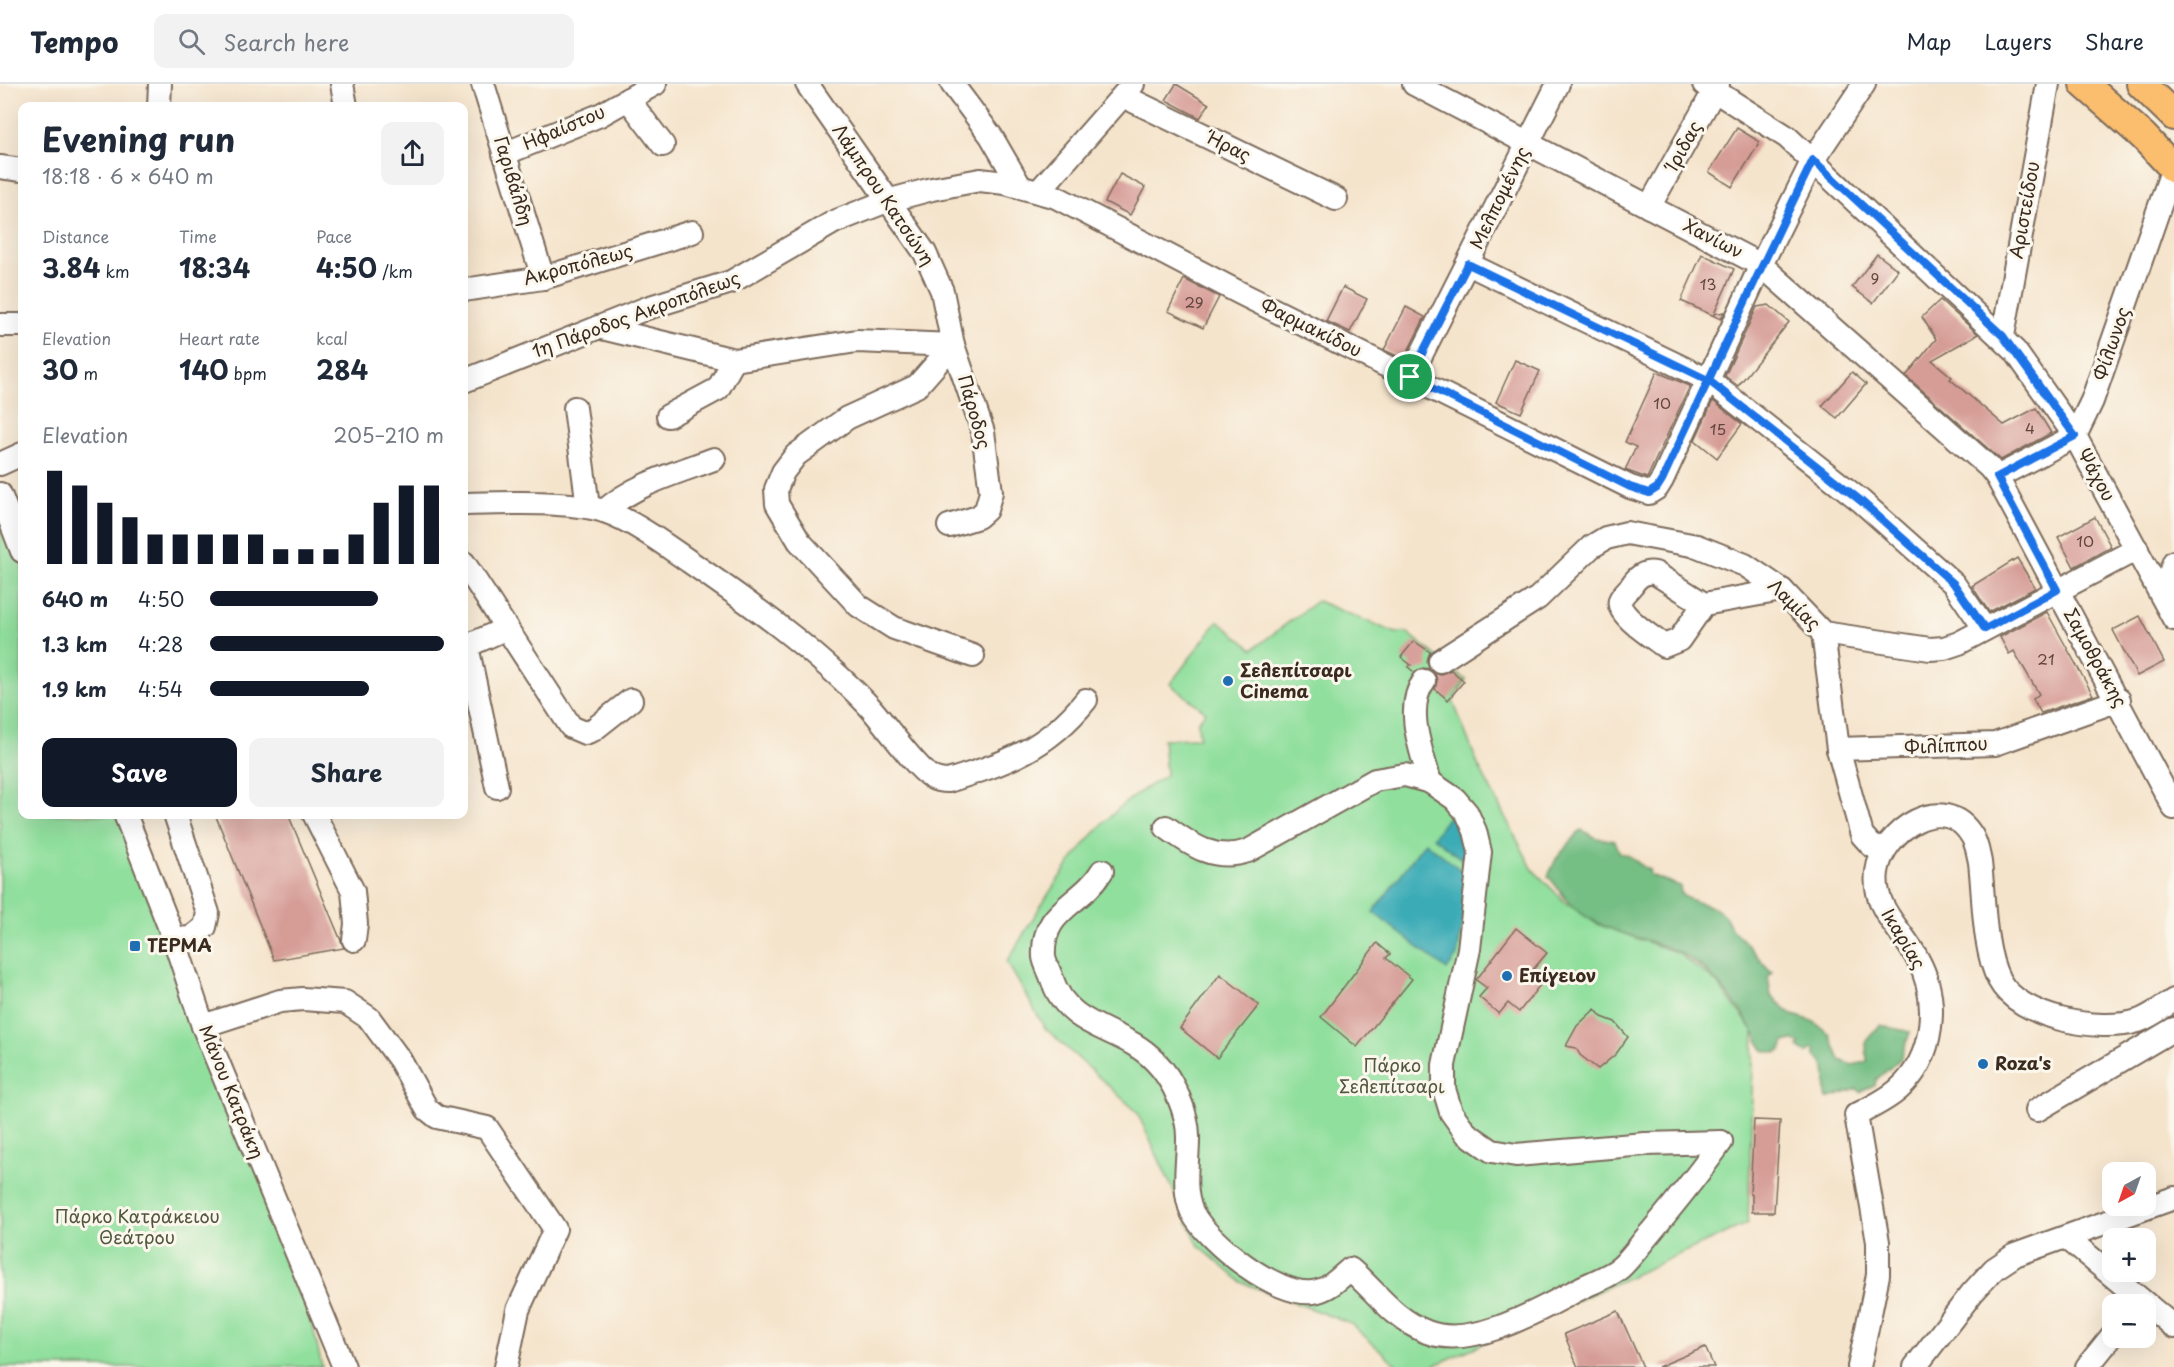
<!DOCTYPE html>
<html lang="en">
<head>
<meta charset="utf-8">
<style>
	:root { --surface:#fff; --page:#f2f2f3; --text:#1f2937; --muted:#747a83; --line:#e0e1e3; --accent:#111827 }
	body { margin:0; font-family:"Playpen Sans",sans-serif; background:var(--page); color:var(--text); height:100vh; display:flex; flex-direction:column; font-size:22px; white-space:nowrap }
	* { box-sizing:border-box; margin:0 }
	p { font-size:20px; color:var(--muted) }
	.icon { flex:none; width:33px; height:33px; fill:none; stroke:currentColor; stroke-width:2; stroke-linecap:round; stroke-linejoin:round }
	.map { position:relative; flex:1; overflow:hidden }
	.details { position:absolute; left:18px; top:18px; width:450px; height:717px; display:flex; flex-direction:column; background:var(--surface); border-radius:12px; box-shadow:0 6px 24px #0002 }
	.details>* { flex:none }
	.needle { width:39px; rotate:220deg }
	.controls { position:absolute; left:2102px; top:1078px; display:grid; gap:12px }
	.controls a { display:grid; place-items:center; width:54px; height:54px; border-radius:12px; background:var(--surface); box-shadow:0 6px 24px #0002; font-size:30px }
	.pin { position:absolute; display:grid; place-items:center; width:51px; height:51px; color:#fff; margin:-26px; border:3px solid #fff; border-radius:50%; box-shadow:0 2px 6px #0007 }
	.round { display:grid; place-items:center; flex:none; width:63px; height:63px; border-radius:12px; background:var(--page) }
	.head { display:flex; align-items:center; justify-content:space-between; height:102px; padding:0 24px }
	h1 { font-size:33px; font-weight:700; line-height:45px }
	.metrics { display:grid; grid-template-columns:repeat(3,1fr); gap:9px; height:102px; padding:6px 24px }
	.metrics div { display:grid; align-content:center }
	.metrics b { font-size:26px; font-weight:700 }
	.metrics small { font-size:16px; font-weight:400 }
	.metrics p { font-size:16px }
	.chart { height:168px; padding:12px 24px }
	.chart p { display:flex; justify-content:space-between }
	.chart svg { width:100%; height:108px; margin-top:6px; stroke:var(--accent); stroke-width:6 }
	.cta { display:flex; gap:12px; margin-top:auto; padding:12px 24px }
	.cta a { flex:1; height:69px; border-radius:12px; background:var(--accent); color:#fff; font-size:24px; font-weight:700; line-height:69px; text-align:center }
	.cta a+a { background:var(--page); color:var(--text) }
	ul { padding:0 24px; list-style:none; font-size:20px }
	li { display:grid; grid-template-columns:96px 72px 1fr; align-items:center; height:45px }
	li i { height:15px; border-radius:8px; background:var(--accent) }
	header { display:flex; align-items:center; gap:36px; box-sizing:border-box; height:84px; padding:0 30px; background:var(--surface); border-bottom:2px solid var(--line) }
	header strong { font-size:28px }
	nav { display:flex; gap:33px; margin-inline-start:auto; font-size:21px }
	.search { width:420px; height:54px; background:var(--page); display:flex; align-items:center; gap:15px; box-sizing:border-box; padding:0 21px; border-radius:12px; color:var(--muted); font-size:22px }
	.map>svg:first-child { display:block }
	.green { fill:#90df9d; stroke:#66845e; stroke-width:1.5 }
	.forest { fill:#74be84; stroke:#587451; stroke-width:1.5 }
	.water { fill:#3aabb6; stroke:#3a6a6a; stroke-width:1.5 }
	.building { fill:#d69c96 }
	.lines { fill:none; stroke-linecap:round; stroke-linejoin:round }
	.minor-casing { stroke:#7c6b5b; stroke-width:26 }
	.major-casing { stroke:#7c6b5b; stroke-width:32 }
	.minor { stroke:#fff; stroke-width:22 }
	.major { stroke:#fbbd6e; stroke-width:28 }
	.route-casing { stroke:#fff; stroke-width:12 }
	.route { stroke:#1a73e8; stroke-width:8 }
	.poi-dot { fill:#1f6fb2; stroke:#fbf7ec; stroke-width:2 }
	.labels { text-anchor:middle; stroke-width:6; stroke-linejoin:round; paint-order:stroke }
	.number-label { font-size:15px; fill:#62463c }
	.street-label { font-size:18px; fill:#3b2a1e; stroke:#fbf7ec }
	.poi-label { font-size:18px; font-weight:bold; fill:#3b2a1e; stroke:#fbf7ec; text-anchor:start }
	.park-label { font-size:18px; fill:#50573e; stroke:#fbf7ec }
</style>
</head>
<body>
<header>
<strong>Tempo</strong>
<div class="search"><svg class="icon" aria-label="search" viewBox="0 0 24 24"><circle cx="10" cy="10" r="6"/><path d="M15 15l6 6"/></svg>Search here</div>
<nav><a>Map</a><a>Layers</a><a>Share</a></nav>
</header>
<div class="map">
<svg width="2174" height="1283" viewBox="0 0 2174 1283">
	<rect width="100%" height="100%" fill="#fbf7ec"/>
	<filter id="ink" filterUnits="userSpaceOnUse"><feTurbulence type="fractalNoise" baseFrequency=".0167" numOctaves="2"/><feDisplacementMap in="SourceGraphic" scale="12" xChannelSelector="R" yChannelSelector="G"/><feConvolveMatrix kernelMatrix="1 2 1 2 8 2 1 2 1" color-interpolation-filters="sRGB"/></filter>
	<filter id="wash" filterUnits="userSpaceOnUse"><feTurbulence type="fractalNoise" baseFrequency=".008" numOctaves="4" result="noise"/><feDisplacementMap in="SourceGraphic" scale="24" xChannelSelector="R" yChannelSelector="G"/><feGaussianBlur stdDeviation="1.35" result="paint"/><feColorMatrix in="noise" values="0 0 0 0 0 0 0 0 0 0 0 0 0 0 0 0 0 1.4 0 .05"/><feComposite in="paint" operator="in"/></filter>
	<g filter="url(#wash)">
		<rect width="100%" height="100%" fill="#f5e4cc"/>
		<g class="green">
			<path d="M0,410L22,469V730L122,731L295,1164L322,1283H0Z"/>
			<path d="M1317,517L1396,549H1408L1466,596L1453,617L1478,681L1533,786L1566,819L1597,840L1678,869L1716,898L1754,947L1748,1139L1431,1283H1399L1351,1240L1241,1198L1199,1162L1137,1028L1045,944L1007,878C1039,824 1071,768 1117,726C1131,712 1150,702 1166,691L1163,655L1199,654L1198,637L1206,628L1170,600L1218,537L1253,565Z"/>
		</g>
		<path class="forest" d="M1581,746L1597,754L1615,757L1620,769C1633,770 1637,782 1649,785L1650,791L1680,802L1681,810C1697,824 1723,816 1731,845C1748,857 1756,874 1772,888L1768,893L1771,912L1793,931L1813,937L1829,950L1840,976L1852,981L1867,978L1866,957L1880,941L1910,948L1901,974L1876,996L1875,1001L1861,1008L1857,1005L1827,1015C1822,1000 1833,983 1815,972V965L1812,964L1807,969L1798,963L1800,959L1792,956L1784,958L1781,967L1775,969L1763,966C1748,931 1711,883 1676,867C1642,852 1599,848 1571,821C1563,812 1556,801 1548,792L1556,775Z"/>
		<g class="water">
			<path d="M1453,726L1462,736L1472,783L1433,753Z"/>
			<path d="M1425,758L1470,793L1457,872L1447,886L1373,828Z"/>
		</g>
		<g id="blocks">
			<g class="building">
				<path d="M1176,0L1209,20L1200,34L1166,16Z"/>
				<path d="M1737,44L1760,58L1732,103L1709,88Z"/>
				<path d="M1120,90L1145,103L1130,131L1105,118Z"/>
				<path d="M1702,170L1734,185L1714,230L1724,228L1721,235L1681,217Z"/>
				<path d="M1877,170L1898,186L1873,219L1852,203Z"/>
				<path d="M1184,195L1219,213L1203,244L1168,227Z"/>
				<path d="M1343,203L1367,215L1350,248L1326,237Z"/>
				<path d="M1940,216L1978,250L1932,276L1952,293L1950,295L2004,341L2036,324L2051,349L2001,376L1906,292L1936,255L1922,233Z"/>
				<path d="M1769,221L1789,238L1738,302L1725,292L1757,223Z"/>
				<path d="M1406,223L1425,233L1404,275L1384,266Z"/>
				<path d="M1515,276L1540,287L1521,329L1496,318Z"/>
				<path d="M1657,288L1690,302L1647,394L1625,386L1636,363L1625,358Z"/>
				<path d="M1852,288L1866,300L1837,334L1822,322Z"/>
				<path d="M1713,317L1742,340L1717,374L1695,356Z"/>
				<path d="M2095,433L2111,463L2074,483L2058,453Z"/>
				<path d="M2017,474L2035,504L1989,528L1972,502Z"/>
				<path d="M2047,528L2093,611L2041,629L2033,615L2039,610L2014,567L2009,570L2000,553Z"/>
				<path d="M2140,532L2164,578L2137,592L2113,546Z"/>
				<path d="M1414,557L1430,568L1427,577L1429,585L1423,584L1414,588L1408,583L1411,581L1401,573Z"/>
				<path d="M1451,586L1464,597L1448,616L1435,605L1437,597L1435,589L1441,590Z"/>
				<path d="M215,730H288L344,864L274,876Z"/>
				<path d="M1516,844L1547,869L1531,888L1543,897L1519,928L1508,919L1499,930L1479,913L1487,904L1476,896Z"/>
				<path d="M1377,859L1390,870L1386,874L1412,895L1357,963L1321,933Z"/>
				<path d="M1220,890L1259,921L1217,974L1180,944Z"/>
				<path d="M1595,925L1602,933L1615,938L1628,953L1616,970L1598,985L1580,971L1576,964L1566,962L1577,942Z"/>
				<path d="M1754,1036L1780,1037L1774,1128H1752V1110H1750Z"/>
				<path d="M1618,1227L1643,1283H1578L1564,1250Z"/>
				<path d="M1705,1263L1714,1283H1658Z"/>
			</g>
		</g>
	</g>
	<g filter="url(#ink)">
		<use href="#blocks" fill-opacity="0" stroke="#7c6b5b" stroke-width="1.5"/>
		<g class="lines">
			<defs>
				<g id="minor">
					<path d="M342,0L346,22"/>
					<path d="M483,0L543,194"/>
					<path d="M807,0L925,169L942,207L953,261L983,348L991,408L986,426L978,433L949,442"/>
					<path d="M952,0L991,52L1020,102"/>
					<path d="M1414,0L1761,181L1989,383L1997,393L2174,724"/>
					<path d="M1704,0L1787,53L2015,267L2075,352L2174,535"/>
					<path d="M1123,12L1336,115"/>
					<path d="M628,15L663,61"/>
					<path d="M159,22L160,0"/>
					<path d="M504,70L600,31L655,0"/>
					<path d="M0,83L22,86"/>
					<path d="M1039,107L1133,0"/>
					<path d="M1649,123L1718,0"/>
					<path d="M1468,180L1708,296L1861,417L1954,500L1985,545"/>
					<path d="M464,206L543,194L692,148"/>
					<path d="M0,241H22"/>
					<path d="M598,243L734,276L857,257L953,261"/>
					<path d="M2003,252L2048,0"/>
					<path d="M953,261L917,302L847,334L796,371L783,388L776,405L777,420L799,457L859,522L894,544L973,572"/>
					<path d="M1410,293L1558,0"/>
					<path d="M464,297L647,224L731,198L834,138L887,117L932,105L980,96L1005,99L1056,113L1240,209L1630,403L1649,409L1657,404L1662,396L1761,181L1813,76L1864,0"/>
					<path d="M575,324L588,423"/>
					<path d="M668,332L718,305L734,276"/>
					<path d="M0,380L22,370"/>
					<path d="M1997,393L2075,352L2092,317L2173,84"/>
					<path d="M0,410L22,467"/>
					<path d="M464,420C501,419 570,416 604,427C635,438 664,460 690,478C752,521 816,566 868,621C884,638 914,682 931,693C936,696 941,697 948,697C1006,679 1047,665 1086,616"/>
					<path d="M604,427C635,400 676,389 714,375"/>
					<path d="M464,479L571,643L585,649L593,646L631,616"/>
					<path d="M2162,512L2174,478"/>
					<path d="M1704,520L1679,556L1664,562C1654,554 1615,530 1620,516C1622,511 1628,506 1632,501C1637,493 1645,487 1655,489L1704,520L1782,506"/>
					<path d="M1823,549L1838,665L1862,751L1871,761L1882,767"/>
					<path d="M1440,577L1538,514L1591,463L1606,454L1627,449L1697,462L1745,481L1782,506L1823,549L1930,565L1944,564L1959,559L2137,465"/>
					<path d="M1424,597C1404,624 1422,669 1430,698L1455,715L1467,729L1475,747L1480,768L1469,865L1444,981V1005L1451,1028L1466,1049L1492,1067L1516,1071L1645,1060L1721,1058"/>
					<path d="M1838,665L1995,660L2119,616"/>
					<path d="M497,703L467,562L507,544"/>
					<path d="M125,730L174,855L203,942L344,1283"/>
					<path d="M314,730L353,807L356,840L354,856"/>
					<path d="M1166,743C1192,762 1215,778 1248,767L1375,696L1405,691L1430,698"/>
					<path d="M1102,787C1082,821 1041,825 1044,873C1045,880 1050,888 1052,895C1069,947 1122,942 1155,977C1173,995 1189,1030 1188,1056C1188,1078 1182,1106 1192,1128C1207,1158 1277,1213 1313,1208C1328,1206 1339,1195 1350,1185C1376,1207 1393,1235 1427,1248C1473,1266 1541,1225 1581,1204C1593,1198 1611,1192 1621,1183C1632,1173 1641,1159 1651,1148C1675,1119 1699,1090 1721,1058"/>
					<path d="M174,855L191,854L205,843L208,829L175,730"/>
					<path d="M203,942L280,917L303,915L345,918L369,934L400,976L427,1025L437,1033L487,1044L555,1145L518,1226L506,1283"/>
					<path d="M2037,1026L2174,945"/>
					<path d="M2067,1154L2174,1243"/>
					<path d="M1859,1283L1878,1191V1158L1856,1031C1870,1024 1887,1016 1899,1005C1934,974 1940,916 1918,876C1903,846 1872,825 1877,788C1882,747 1944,705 1972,752C1977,760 1978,769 1980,778C1984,813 1983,865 1999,896C2019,934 2099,949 2138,937C2150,933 2163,923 2174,916"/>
					<path d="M1915,1283L1972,1209L1994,1185L2015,1171L2174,1114"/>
					<path d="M2087,1283L2112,1252"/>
				</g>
				<g id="major">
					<path d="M2084,0L2143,52L2174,85"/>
					<path d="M2141,0L2174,32"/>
				</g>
			</defs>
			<use href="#minor" class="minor-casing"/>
			<use href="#major" class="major-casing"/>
			<use href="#minor" class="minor"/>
			<use href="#major" class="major"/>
		</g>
	</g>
	<g class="lines" filter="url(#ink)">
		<defs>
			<path id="route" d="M1410,293L1468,180L1708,296L1861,417L1954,500L1985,545L2057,506L1997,393L2075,352L2003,252L1813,76C1761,182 1712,289 1662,396L1657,404L1649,409L1630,403L1410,293"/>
		</defs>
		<use href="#route" class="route-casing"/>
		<use href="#route" class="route"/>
	</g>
	<g class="poi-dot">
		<circle cx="1228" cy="597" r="6"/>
		<rect x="129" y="856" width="12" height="12" rx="3"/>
		<circle cx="1507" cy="892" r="6"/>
		<circle cx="1983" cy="980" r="6"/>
	</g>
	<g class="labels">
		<g class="number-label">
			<text x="1875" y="200">9</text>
			<text x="1708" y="206">13</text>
			<text x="1194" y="224">29</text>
			<text x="1662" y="325">10</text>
			<text x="2030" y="350">4</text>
			<text x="1718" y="351">15</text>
			<text x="2085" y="463">10</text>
			<text x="2046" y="581">21</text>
		</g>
		<g class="street-label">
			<text transform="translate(564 44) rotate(-23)" y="6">Ηφαίστου</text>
			<text transform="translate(1684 62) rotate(-61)" y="6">Ίριδας</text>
			<text transform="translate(1229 63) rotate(26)" y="6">Ήρας</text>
			<text transform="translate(513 97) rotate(73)" y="6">Γαριβάλδη</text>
			<text transform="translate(883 111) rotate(56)" y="6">Λάμπρου Κατσώνη</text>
			<text transform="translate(1500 114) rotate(-64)" y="6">Μελπομένης</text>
			<text transform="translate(2025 126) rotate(-80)" y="6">Αριστείδου</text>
			<text transform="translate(1713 155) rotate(27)" y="6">Χανίων</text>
			<text transform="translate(578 181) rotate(-15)" y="6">Ακροπόλεως</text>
			<text transform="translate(636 231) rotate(-20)" y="6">1η Πάροδος Ακροπόλεως</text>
			<text transform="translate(1311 244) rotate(26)" y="6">Φαρμακίδου</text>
			<text transform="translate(2112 260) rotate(-71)" y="6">Φίλωνος</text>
			<text transform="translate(974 328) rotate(74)" y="6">Πάροδος</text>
			<text transform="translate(2096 391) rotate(61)" y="6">Ψάχου</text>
			<text transform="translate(1794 521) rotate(44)" y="6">Λαμίας</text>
			<text transform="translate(2095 574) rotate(61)" y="6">Σαμοθράκης</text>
			<text transform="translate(1946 662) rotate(-3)" y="6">Φιλίππου</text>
			<text transform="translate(1903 855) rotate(59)" y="6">Ικαρίας</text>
			<text transform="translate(231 1008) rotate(68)" y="6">Μάνου Κατράκη</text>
		</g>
		<g class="poi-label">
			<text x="1240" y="593">Σελεπίτσαρι<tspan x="1240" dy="21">Cinema</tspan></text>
			<text x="147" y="868">ΤΕΡΜΑ</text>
			<text x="1519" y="898">Επίγειον</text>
			<text x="1995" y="986">Roza's</text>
		</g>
		<g class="park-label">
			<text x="1392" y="988">Πάρκο<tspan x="1392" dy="21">Σελεπίτσαρι</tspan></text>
			<text x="137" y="1139">Πάρκο Κατράκειου<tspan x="137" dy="21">Θεάτρου</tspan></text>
		</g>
	</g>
</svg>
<div class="controls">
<a><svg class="needle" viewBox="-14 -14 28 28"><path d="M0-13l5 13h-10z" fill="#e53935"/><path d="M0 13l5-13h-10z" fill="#747a83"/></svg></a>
<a>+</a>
<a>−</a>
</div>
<div class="pin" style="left:1410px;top:293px;background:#1e9e55"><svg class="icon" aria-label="arrive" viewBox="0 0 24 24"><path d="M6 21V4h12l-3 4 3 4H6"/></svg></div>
<section class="details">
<div class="head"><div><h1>Evening run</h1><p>18:18 · 6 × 640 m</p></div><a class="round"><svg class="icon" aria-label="share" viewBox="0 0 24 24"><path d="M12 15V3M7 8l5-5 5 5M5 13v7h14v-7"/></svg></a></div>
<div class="metrics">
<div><p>Distance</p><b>3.84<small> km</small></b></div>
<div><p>Time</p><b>18:34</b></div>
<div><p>Pace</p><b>4:50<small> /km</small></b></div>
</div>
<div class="metrics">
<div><p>Elevation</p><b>30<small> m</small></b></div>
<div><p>Heart rate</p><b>140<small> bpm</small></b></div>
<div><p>kcal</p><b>284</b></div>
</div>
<div class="chart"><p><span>Elevation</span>205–210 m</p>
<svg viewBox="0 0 160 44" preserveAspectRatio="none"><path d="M5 44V6M15 44V12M25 44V19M35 44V25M45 44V32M55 44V32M65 44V32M75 44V32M85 44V32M95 44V38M105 44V38M115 44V38M125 44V32M135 44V19M145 44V12M155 44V12"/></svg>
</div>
<ul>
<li><b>640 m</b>4:50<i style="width:72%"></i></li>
<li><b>1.3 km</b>4:28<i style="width:100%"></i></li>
<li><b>1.9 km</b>4:54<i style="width:68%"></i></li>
</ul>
<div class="cta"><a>Save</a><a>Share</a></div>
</section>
</div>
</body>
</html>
